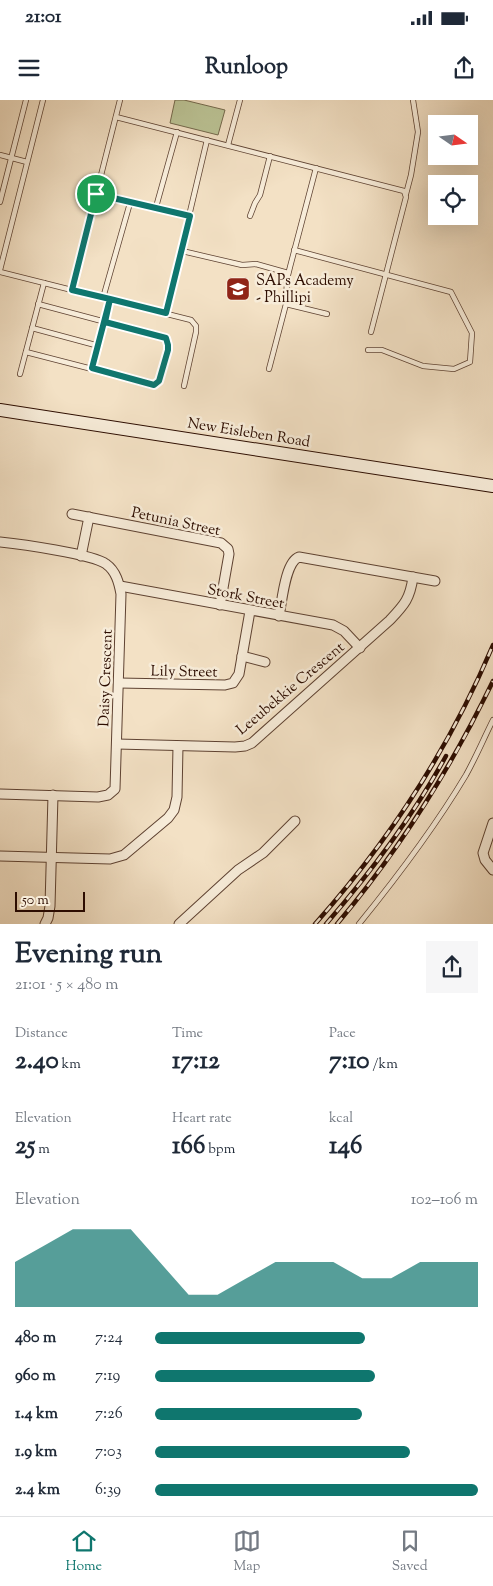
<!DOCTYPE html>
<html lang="en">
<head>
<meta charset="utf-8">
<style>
	:root { --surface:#fff; --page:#f6f6f7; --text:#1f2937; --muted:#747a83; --line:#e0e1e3; --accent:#0f766e }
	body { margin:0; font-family:"Sorts Mill Goudy",serif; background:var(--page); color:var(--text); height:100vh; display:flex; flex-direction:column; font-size:19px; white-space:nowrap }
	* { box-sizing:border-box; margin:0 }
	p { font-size:16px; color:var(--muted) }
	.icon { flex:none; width:28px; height:28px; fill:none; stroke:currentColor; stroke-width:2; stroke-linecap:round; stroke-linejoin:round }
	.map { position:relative; height:824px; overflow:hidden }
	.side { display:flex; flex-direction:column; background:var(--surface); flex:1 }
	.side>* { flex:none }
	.needle { width:32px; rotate:104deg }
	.tools { position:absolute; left:428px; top:15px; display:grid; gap:10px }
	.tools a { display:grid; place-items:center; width:50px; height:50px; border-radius:0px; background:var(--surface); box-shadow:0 5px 20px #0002; font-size:25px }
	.scale { position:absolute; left:15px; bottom:12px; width:70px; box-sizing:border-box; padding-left:5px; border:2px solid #2d0d01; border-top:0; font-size:14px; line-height:18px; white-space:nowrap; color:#2d0d01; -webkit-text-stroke:4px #f7ecd9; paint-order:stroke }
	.pin { position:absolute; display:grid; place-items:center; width:42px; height:42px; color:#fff; margin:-21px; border:2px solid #fff; border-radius:50%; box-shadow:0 1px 5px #0007 }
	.round { display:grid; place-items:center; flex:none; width:52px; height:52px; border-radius:0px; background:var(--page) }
	.overview { display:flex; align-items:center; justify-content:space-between; height:85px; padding:0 15px }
	h1 { font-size:28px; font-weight:700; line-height:38px }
	.metrics { display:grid; grid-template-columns:repeat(3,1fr); gap:8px; height:85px; padding:5px 15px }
	.metrics div { display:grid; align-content:center }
	.metrics b { font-size:25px; font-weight:700 }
	.metrics small { font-size:14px; font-weight:400 }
	.metrics p { font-size:14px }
	.chart { height:140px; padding:10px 15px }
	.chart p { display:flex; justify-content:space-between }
	.chart svg { width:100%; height:90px; margin-top:5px; fill:var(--accent); opacity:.7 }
	ul { padding:0 15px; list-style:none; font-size:16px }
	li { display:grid; grid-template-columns:80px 60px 1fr; align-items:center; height:38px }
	li i { height:12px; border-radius:6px; background:var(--accent) }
	.status { display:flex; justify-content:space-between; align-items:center; height:35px; padding:0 25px; background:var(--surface); direction:ltr }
	.status svg { height:14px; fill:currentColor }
	header { display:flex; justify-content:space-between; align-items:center; height:65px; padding:0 15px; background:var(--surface); font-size:22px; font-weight:700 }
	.tabs { display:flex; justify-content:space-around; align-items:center; height:70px; border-top:1px solid var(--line); background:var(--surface); font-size:14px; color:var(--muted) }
	.tabs a { display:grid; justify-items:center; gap:2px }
	.tabs .selected { color:var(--accent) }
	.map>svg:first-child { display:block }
	.garden { fill:#bbc395; stroke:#74684b }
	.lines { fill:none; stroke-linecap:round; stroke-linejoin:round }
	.service-casing { stroke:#5e4232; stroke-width:6 }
	.minor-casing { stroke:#5e4232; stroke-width:11 }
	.secondary-casing { stroke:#2d0d01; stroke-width:14 }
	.service { stroke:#f7ecd9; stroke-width:4.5 }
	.minor { stroke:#f7ecd9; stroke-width:9 }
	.secondary { stroke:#f7ecd9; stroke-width:12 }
	.rail-casing { stroke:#2d0d01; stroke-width:4.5 }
	.rail { stroke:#f7ecd9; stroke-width:2.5; stroke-dasharray:8; stroke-linecap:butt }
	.route-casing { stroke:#fff; stroke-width:10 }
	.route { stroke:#0f766e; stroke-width:6 }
	.labels { text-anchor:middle; stroke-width:5; stroke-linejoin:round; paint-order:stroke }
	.poi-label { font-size:15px; fill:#2d0d01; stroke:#f7ecd9; text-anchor:start }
	.street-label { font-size:15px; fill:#2d0d01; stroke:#f7ecd9 }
</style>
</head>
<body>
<div class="status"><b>21:01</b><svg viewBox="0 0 49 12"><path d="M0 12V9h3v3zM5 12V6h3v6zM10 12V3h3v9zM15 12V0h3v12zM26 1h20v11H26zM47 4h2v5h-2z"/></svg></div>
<header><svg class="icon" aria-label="menu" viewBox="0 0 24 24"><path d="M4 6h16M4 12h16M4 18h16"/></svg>Runloop<svg class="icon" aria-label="share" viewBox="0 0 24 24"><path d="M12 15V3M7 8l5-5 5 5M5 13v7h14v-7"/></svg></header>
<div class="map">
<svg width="493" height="824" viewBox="0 0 493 824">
	<rect width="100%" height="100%" fill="#f3e1c5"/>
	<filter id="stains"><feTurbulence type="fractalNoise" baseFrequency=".004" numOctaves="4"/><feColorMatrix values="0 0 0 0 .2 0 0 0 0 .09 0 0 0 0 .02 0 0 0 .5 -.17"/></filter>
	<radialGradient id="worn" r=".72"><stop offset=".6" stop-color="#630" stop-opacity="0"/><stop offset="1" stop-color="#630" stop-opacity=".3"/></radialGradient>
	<path class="garden" d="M175,0H184L225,10L218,35L170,23Z"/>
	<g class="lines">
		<defs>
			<g id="service">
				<path d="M116,17L404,91L406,97L371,232"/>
				<path d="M228,45L240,0"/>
				<path d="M0,55L27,62"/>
				<path d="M96,94L190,116"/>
				<path d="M406,94L411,75L418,32L413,0"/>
				<path d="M0,102L26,0"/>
				<path d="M156,107L177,32"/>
				<path d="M250,116L255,103L260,95L270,56"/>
				<path d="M294,150L451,192L472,233L470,262L454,269L423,266L382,250H368"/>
				<path d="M182,151L242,165L256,164L288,173"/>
				<path d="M0,170L43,0"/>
				<path d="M0,172L191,220L196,226V232L184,286"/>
				<path d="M72,190L120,0"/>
				<path d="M103,198L130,103"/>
				<path d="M286,204L327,214"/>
				<path d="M166,213L207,40"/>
				<path d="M32,228L99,246"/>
				<path d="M26,252L154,285C162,279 169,250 168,241L162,237L38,204"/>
				<path d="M92,269L110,199"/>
				<path d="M269,269L286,204L287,179L290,167L316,68"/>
				<path d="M20,274L44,183"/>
				<path d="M359,824C398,776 435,727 466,675C476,657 484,638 493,620"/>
			</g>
			<g id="minor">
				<path d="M72,414L221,443L228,449L229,454L220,505"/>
				<path d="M0,442C19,444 93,454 106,464C116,471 119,483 121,494L115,689L108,695L98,697L0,694"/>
				<path d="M81,456L89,417"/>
				<path d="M120,486L333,525L344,531L360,548"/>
				<path d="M279,516C282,502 285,462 299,457L435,481"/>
				<path d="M242,556L265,562"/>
				<path d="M119,583L225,585L233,583L239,574L250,511"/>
				<path d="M117,644L235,647L245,646L252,643L390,520C404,505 410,499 413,477"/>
				<path d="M493,723L483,753L485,760L493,770"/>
				<path d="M0,756L110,759L124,755L168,718L174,710L177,697L178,646"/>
				<path d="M45,824L48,818L50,806L53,695"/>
				<path d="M179,824L238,770L263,753L295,721"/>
			</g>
			<path id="secondary" d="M0,310L493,386"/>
		</defs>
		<use href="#service" class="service-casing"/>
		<use href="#minor" class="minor-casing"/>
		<use href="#secondary" class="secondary-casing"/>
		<use href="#service" class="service"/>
		<use href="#minor" class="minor"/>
		<use href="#secondary" class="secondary"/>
		<defs>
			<g id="rail">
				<path d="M315,824C389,741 450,647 493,545"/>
				<path d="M326,824C371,772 413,716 446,656"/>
				<path d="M337,824C401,748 450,670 493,581"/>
			</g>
		</defs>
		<use href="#rail" class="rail-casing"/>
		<use href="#rail" class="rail"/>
	</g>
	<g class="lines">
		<defs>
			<path id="route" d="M96,94L72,190L110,199L105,222L166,238L168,245V250L159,281L154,285L92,268L110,199L166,213L190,116L96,94"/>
		</defs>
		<use href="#route" class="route-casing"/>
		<use href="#route" class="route"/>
	</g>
	<defs>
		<symbol id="university-square" viewBox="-11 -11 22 22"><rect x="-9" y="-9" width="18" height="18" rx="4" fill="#8f2418" stroke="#f7ecd9"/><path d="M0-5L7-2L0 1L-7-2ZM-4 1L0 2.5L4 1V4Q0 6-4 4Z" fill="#fff"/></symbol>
	</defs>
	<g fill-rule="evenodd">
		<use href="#university-square" x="224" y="175" width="28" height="28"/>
	</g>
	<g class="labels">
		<g class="poi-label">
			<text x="256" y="185">SAPs Academy<tspan x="256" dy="17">- Phillipi</tspan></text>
		</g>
		<g class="street-label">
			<text transform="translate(249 332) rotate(9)" y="5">New Eisleben Road</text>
			<text transform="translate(176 421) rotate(12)" y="5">Petunia Street</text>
			<text transform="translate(246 496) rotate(11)" y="5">Stork Street</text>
			<text transform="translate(184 571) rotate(1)" y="5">Lily Street</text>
			<text transform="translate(105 578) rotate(-88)" y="5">Daisy Crescent</text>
			<text transform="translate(290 588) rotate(-40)" y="5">Leeubekkie Crescent</text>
		</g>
	</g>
	<rect width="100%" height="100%" filter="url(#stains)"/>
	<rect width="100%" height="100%" fill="url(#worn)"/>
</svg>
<div class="tools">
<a><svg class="needle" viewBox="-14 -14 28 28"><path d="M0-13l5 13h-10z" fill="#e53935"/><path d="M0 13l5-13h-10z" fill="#747a83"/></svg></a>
<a><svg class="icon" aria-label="locate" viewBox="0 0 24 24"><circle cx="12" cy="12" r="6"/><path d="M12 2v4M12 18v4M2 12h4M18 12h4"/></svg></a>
</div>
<div class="scale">50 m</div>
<div class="pin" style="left:96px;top:94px;background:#1e9e55"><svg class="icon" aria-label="arrive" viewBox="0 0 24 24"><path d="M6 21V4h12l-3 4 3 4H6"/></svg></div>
</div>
<section class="side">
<div class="overview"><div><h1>Evening run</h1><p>21:01 · 5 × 480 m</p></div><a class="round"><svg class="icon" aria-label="share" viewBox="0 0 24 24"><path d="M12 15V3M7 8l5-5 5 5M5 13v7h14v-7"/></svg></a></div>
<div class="metrics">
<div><p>Distance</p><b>2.40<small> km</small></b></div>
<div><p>Time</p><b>17:12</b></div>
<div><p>Pace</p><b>7:10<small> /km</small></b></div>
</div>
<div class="metrics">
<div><p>Elevation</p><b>25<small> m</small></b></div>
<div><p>Heart rate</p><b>166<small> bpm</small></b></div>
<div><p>kcal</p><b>146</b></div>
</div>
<div class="chart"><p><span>Elevation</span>102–106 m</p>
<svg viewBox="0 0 160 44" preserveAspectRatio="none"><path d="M0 44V22L10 14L20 6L30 6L40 6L50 22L60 38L70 38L80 30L90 22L100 22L110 22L120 30L130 30L140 22L150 22L160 22V44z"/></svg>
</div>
<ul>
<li><b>480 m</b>7:24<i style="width:65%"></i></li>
<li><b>960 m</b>7:19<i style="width:68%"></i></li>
<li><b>1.4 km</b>7:26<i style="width:64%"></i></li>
<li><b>1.9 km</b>7:03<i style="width:79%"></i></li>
<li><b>2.4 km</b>6:39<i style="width:100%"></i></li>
</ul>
</section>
<nav class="tabs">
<a class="selected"><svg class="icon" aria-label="home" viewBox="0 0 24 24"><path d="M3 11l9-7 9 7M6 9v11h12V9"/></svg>Home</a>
<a><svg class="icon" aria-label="map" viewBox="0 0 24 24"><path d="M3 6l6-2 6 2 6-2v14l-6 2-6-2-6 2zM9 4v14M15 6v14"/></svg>Map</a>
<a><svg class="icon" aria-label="saved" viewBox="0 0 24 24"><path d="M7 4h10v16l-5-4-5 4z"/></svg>Saved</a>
</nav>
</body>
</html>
